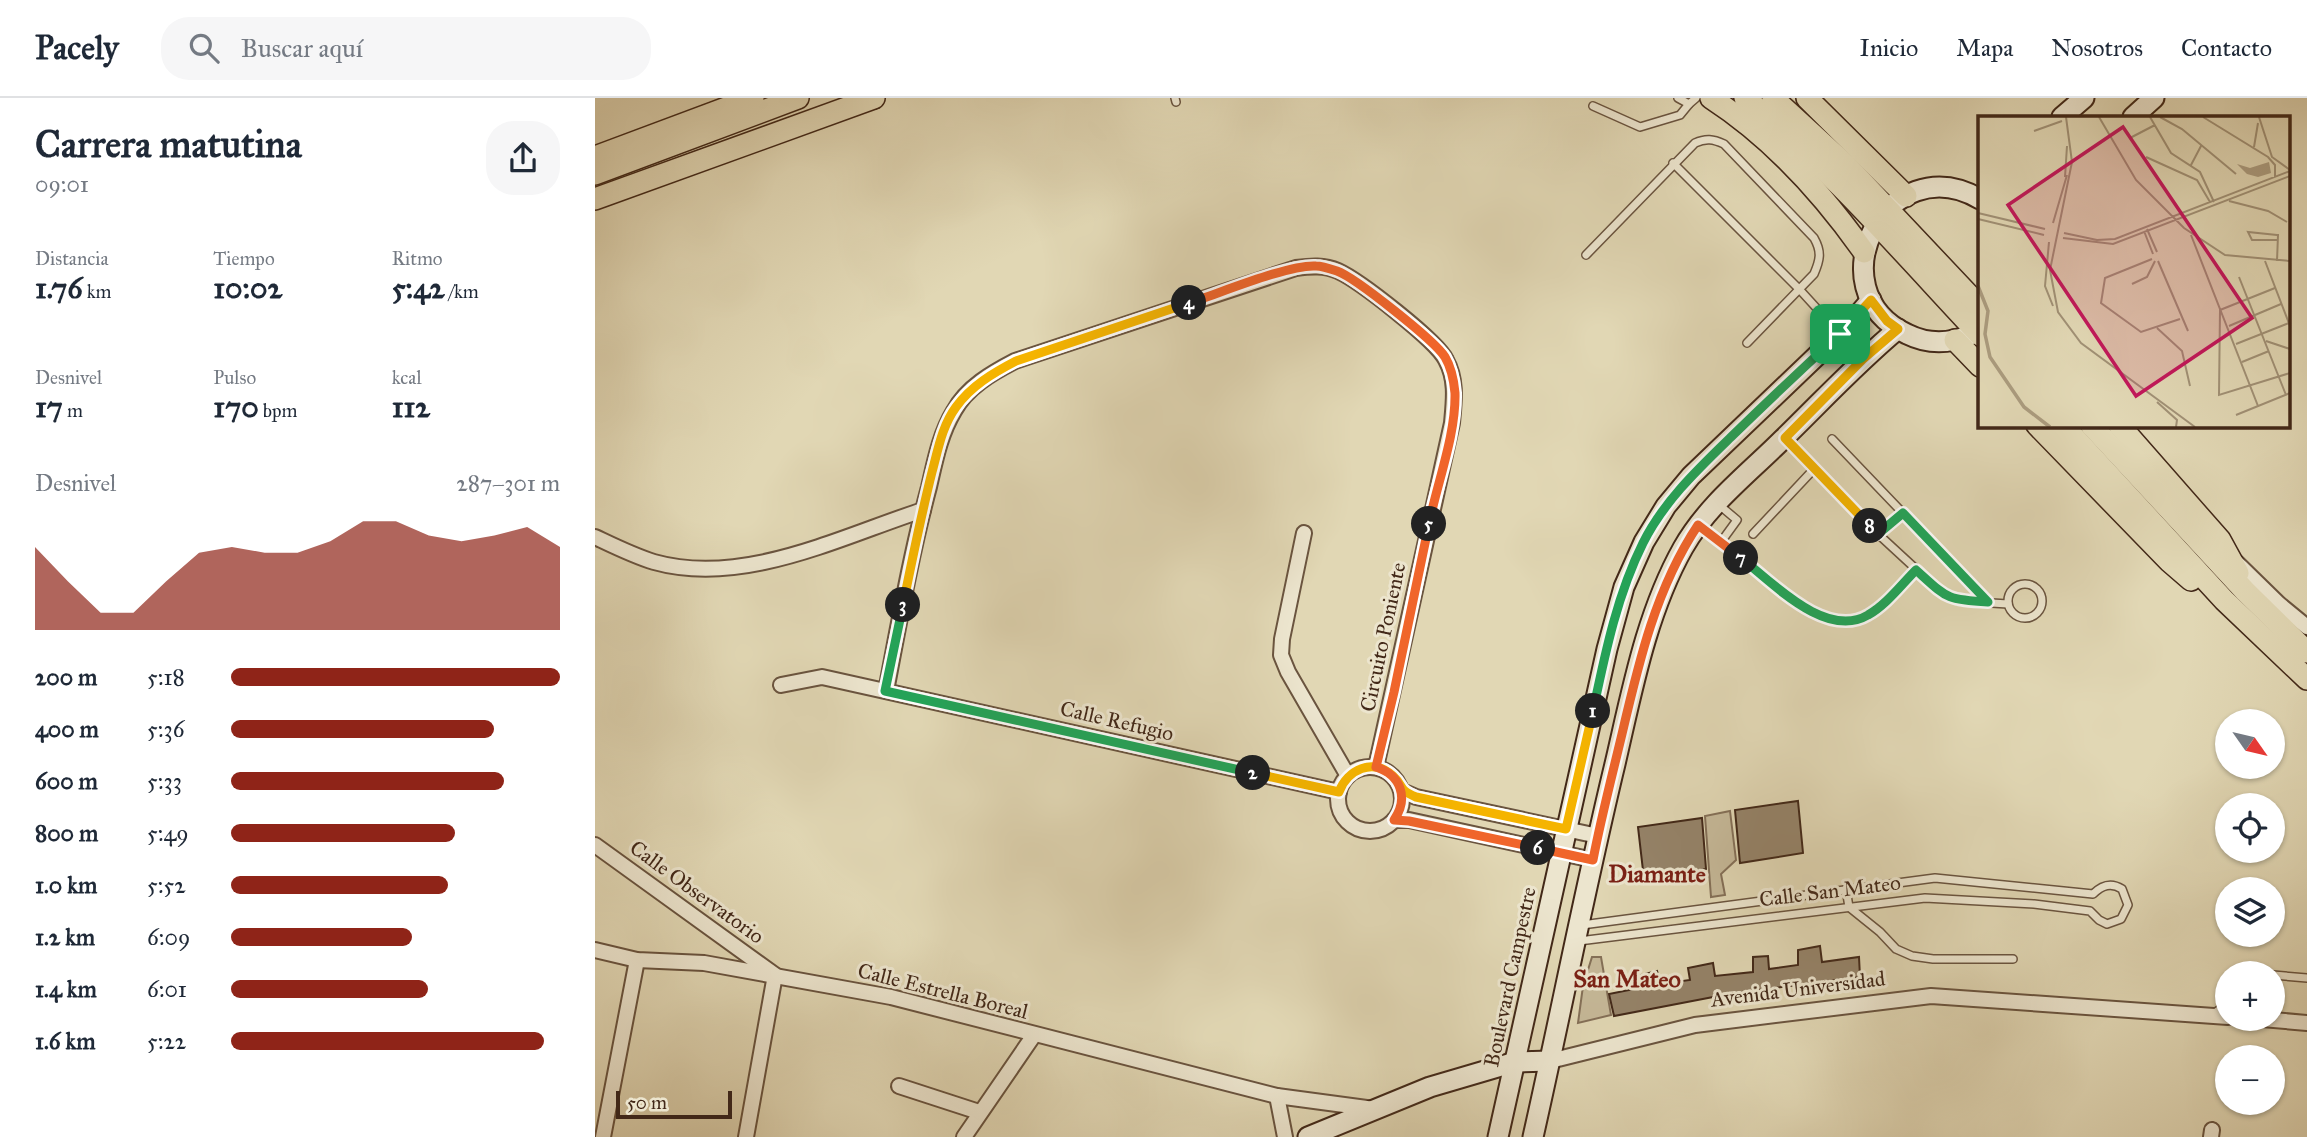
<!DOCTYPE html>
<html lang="es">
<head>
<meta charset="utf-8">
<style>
	:root { --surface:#fff; --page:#f6f6f7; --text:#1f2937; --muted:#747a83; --line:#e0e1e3; --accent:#8f2418 }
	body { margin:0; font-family:"IM FELL Great Primer",serif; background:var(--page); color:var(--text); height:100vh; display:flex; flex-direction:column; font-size:26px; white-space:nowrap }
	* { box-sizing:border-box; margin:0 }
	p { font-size:23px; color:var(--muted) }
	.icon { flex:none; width:38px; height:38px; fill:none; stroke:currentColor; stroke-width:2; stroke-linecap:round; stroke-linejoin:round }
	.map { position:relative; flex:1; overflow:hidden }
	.drawer { display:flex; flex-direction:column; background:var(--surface); width:595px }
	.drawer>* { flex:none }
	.needle { width:46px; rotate:124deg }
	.fabs { position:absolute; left:1620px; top:611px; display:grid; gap:14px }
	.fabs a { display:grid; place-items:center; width:70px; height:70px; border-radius:50%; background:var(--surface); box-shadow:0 2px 5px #0004; font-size:35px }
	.scale { position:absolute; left:21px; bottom:18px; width:116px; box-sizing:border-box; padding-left:7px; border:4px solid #422818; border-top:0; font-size:19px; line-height:24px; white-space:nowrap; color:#422818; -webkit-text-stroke:5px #ece5ce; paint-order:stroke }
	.pin { position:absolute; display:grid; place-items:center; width:60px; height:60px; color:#fff; margin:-30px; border-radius:14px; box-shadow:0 4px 10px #0006 }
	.km { position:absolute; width:35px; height:35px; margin:-18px; border-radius:50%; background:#222; color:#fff; font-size:19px; line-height:35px; text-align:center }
	.round { display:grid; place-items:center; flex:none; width:74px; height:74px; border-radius:28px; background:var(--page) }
	.head { display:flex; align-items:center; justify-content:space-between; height:119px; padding:0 35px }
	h1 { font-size:38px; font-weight:800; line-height:52px }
	.stats { display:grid; grid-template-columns:repeat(3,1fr); gap:10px; height:119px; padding:7px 35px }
	.stats div { display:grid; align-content:center }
	.stats b { font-size:30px; font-weight:800 }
	.stats small { font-size:19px; font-weight:400 }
	.stats p { font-size:19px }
	.chart { height:196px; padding:14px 35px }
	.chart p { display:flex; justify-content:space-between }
	.chart svg { width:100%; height:126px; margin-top:7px; fill:var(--accent); opacity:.7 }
	ul { padding:0 35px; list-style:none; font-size:23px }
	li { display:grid; grid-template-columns:112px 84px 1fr; align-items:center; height:52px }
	li i { height:18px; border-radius:9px; background:var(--accent) }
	header { display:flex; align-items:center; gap:42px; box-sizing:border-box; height:98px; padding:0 35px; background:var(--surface); border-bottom:2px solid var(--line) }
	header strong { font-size:33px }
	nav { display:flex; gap:38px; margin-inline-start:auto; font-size:24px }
	.search { width:490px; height:63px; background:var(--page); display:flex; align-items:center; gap:18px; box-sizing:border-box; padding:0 24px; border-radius:28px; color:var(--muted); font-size:26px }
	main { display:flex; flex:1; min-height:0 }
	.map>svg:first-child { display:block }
	.green { fill:#c6b999; stroke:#847058; stroke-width:2 }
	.building { fill:#958369; stroke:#422818; stroke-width:2 }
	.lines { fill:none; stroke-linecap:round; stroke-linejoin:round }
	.lane-casing { stroke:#6a543f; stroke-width:10 }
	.street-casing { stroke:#6a543f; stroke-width:18 }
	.secondary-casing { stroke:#422818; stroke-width:23 }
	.primary-casing { stroke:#422818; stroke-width:24 }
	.lane { stroke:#ece5ce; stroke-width:7 }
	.street { stroke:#ece5ce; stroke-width:14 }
	.secondary { stroke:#ece5ce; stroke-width:19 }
	.primary { stroke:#e1d7b4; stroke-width:21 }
	.split-1-casing { stroke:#fff; stroke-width:14 }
	.split-2-casing { stroke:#fff; stroke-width:14 }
	.split-3-casing { stroke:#fff; stroke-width:14 }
	.split-4-casing { stroke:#fff; stroke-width:14 }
	.split-5-casing { stroke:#fff; stroke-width:14 }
	.split-6-casing { stroke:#fff; stroke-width:14 }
	.split-7-casing { stroke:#fff; stroke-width:14 }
	.split-8-casing { stroke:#fff; stroke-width:14 }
	.split-9-casing { stroke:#fff; stroke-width:14 }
	.split-1 { stroke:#22a559; stroke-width:9 }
	.split-2 { stroke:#f5b400; stroke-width:9 }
	.split-3 { stroke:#22a559; stroke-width:9 }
	.split-4 { stroke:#f5b400; stroke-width:9 }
	.split-5 { stroke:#f0652b; stroke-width:9 }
	.split-6 { stroke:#f0652b; stroke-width:9 }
	.split-7 { stroke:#f0652b; stroke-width:9 }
	.split-8 { stroke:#22a559; stroke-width:9 }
	.split-9 { stroke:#f5b400; stroke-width:9 }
	.labels { text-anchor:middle; stroke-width:6; stroke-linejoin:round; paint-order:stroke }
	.street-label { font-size:21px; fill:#422818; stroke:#ece5ce }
	.quarter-label { font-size:24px; font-weight:bold; fill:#7a1f14; stroke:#ece5ce }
	.inset-river { fill:none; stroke:#ab9c7f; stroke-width:3.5 }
	.inset-road { fill:none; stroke:#a19176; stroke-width:2 }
	.view { fill:#c2185b; fill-opacity:0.15; stroke:#c2185b; stroke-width:3.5 }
	.inset-edge { fill:none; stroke:#422818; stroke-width:3.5 }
</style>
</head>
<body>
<header>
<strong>Pacely</strong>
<div class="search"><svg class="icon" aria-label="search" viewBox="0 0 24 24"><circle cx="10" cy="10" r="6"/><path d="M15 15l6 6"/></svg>Buscar aquí</div>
<nav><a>Inicio</a><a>Mapa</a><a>Nosotros</a><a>Contacto</a></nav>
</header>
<main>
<section class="drawer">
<div class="head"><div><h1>Carrera matutina</h1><p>09:01</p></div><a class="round"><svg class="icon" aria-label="share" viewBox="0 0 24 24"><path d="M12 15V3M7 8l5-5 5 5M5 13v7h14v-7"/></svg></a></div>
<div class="stats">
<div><p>Distancia</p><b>1.76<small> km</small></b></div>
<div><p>Tiempo</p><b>10:02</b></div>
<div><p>Ritmo</p><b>5:42<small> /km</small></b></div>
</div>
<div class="stats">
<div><p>Desnivel</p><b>17<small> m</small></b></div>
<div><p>Pulso</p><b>170<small> bpm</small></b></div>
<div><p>kcal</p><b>112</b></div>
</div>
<div class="chart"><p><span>Desnivel</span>287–301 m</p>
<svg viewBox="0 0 160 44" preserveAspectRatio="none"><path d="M0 44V15L10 27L20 38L30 38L40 27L50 17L60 15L70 17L80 17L90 13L100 6L110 6L120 11L130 13L140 11L150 8L160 15V44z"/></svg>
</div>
<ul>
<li><b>200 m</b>5:18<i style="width:100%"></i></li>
<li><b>400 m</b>5:36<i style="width:80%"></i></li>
<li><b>600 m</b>5:33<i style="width:83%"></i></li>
<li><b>800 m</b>5:49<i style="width:68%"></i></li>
<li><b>1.0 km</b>5:52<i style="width:66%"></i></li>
<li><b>1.2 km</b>6:09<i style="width:55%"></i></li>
<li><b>1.4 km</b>6:01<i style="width:60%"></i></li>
<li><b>1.6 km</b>5:22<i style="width:95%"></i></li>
</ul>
</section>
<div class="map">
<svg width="1712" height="1039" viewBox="0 0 1712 1039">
	<rect width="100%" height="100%" fill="#e1d7b4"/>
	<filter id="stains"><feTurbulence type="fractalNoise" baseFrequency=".00286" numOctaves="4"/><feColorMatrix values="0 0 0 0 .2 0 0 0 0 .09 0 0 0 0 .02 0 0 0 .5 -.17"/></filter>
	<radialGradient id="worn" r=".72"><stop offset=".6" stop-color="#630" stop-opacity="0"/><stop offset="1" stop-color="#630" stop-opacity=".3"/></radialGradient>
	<g class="green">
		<path d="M1135,713L1141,762L1126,776L1130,797L1116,799L1110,718Z"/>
		<path d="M997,859H1006L1016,917L983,925L988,888Z"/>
	</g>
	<g class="building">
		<path d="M1203,703L1208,755L1145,765L1140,712Z"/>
		<path d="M1107,720L1111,771L1049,781L1043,729Z"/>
		<path d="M1225,848L1227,864L1264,859L1265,879L1139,895L1019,918L1014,896L1049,889L1046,877L1062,873L1066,886L1095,882L1093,870L1118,865L1120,878L1158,874V859L1173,858L1174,871L1203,867V852Z"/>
	</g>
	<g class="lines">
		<defs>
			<g id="lane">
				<path d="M580,0L581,4"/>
				<path d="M1083,0L1094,6L1101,0"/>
				<path d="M998,8L1045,29L1085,17L1094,6"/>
				<path d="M1078,65L1205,192L1268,261"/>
				<path d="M991,157L1100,45C1111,40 1118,41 1129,46L1219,140C1227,154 1225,162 1219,176L1152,245"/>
				<path d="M1237,341L1393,504"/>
				<path d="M1191,342L1283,436L1348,496L1364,503L1413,506"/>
				<path d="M1123,406L1142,422L1126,444"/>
				<path d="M1106,428L1202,504C1261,543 1279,515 1321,472"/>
				<path d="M1158,436L1219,371"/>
				<path d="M1283,436L1308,415"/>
				<circle cx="1430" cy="503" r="17"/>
				<path d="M1251,791L1254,809L1285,834L1301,851L1317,858L1338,861H1418"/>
				<path d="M984,843L1330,800L1439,806L1495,813L1504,822L1512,826L1526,821L1533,807L1527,791C1516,784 1507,787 1498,796L1340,780L987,827"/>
				<path d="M1656,875H1661"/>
				<path d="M1678,877L1712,880"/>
				<path d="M1617,917L1633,905"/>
			</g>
			<g id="street">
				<path d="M709,435L687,541L686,557L693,574L753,678"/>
				<path d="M0,439C19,448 39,458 59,464C148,489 245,439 328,412"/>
				<path d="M1641,464L1684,506L1712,529"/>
				<path d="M186,587L227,579L744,694"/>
				<path d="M291,593C304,525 316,456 334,389C340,363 345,336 359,313C372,289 397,275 420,263L701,170C716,168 729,167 743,173C765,183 842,243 851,262C862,282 859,303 857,325L781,669"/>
				<circle cx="775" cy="701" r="32"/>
				<path d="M807,693L821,699L1003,738"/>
				<path d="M799,722H814L998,762"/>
				<path d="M0,747L180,877L151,1039"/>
				<path d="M0,852L42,862L109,865L296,899L682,998L779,1011"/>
				<path d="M1655,920L1712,925"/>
				<path d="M955,963L1100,927L1336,898L1633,919"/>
				<path d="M304,988L384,1014"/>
				<path d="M682,998L690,1039"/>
				<path d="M8,1039L42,862"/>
				<path d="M369,1039L439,937"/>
				<path d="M1616,1039L1617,1032"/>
			</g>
			<g id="secondary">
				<path d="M1467,19L1489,0"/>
				<path d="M1538,19L1559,0"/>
				<path d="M1375,237C1354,246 1332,246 1312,236C1218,192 1292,47 1385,101"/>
				<path d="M713,1039L835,989L920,964L955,963"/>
				<path d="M903,1039L1012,551L1029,489L1049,444L1071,408L1096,378L1256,225L1276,202"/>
				<path d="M938,1039C966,915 990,790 1020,666C1037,593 1051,516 1088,450C1113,406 1153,376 1188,341C1226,304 1262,265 1303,231"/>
			</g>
			<g id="primary">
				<path d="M1116,0C1176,39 1228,96 1269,154"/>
				<path d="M1150,0C1236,71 1309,156 1385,237"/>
				<path d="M1178,0L1251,67L1385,209"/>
				<path d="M1212,0L1311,98"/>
				<path d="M0,59L158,0"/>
				<path d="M0,76L203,0"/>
				<path d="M0,101L279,0"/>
				<path d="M1360,242L1385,268"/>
				<path d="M1442,327L1574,463L1596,482"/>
				<path d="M1468,327L1629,502L1712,581"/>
				<path d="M1496,327L1650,493L1712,554"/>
				<path d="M1524,327L1625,442L1643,475"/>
			</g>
		</defs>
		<use href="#lane" class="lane-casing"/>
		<use href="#street" class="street-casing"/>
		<use href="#secondary" class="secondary-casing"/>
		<use href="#primary" class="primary-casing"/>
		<use href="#lane" class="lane"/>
		<use href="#street" class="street"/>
		<use href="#secondary" class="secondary"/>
		<use href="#primary" class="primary"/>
	</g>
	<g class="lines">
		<defs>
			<path id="split-1" d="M998,613C1010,556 1022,497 1048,445C1069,403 1103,371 1136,339C1172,304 1208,270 1245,236"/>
			<path id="split-2" d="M658,675L744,694C752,672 778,659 798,678C810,689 802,691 821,699L971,731L998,613"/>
			<path id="split-3" d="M308,507L290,593L658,675"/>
			<path id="split-4" d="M308,507C317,462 326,418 337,374C343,352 347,328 361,309C376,288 398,275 421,263L594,205"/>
			<path id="split-5" d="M594,205C623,196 694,166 721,168C727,168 736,171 742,173C761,180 840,243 850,259C856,269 859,284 860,295C861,337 842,385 834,426"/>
			<path id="split-6" d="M834,426L799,594L781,669C806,677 814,700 799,722L814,723L943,750"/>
			<path id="split-7" d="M943,750L998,762C1006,720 1017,678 1027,636C1044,563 1061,490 1103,427L1146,460"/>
			<path id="split-8" d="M1146,460C1177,484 1231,542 1273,517C1291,507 1306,487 1321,472C1352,500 1351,502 1393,504L1308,415L1283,436L1275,428"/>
			<path id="split-9" d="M1245,236L1276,202L1292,223L1303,231L1268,261L1190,340L1275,428"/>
		</defs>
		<use href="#split-1" class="split-1-casing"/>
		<use href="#split-2" class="split-2-casing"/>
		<use href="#split-3" class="split-3-casing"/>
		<use href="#split-4" class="split-4-casing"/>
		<use href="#split-5" class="split-5-casing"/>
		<use href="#split-6" class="split-6-casing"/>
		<use href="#split-7" class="split-7-casing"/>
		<use href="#split-8" class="split-8-casing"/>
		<use href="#split-9" class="split-9-casing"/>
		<use href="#split-1" class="split-1"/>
		<use href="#split-2" class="split-2"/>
		<use href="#split-3" class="split-3"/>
		<use href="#split-4" class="split-4"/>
		<use href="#split-5" class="split-5"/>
		<use href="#split-6" class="split-6"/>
		<use href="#split-7" class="split-7"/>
		<use href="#split-8" class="split-8"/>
		<use href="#split-9" class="split-9"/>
	</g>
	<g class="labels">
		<g class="street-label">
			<text transform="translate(788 539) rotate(-78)" y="7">Circuito Poniente</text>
			<text transform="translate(522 623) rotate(13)" y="7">Calle Refugio</text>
			<text transform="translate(1235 793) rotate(-7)" y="7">Calle San Mateo</text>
			<text transform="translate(102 794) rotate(36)" y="7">Calle Observatorio</text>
			<text transform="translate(915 879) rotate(-78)" y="7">Boulevard Campestre</text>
			<text transform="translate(1203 891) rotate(-7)" y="7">Avenida Universidad</text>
			<text transform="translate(348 893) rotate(14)" y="7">Calle Estrella Boreal</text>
		</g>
		<g class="quarter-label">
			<text x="1062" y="784">Diamante</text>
			<text x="1032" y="889">San Mateo</text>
		</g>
	</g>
	<g transform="translate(1383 18)">
		<rect width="312" height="312" fill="#e1d7b4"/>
		<path d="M291,46L293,57L280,61L269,58L259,48L272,52Z" fill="#ab9c7f"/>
		<path class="inset-river" d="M0,170L10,195L7,218L12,241L46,291L72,311"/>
		<path class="inset-road" d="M88,1L94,46L72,154L80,196L103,227L217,311M121,1L158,64L206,112L247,139L312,145M172,1L193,37L222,56L236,86M182,1L204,13L258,58M225,1L290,41L297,49V61M281,1L294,41L312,54M56,15L84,5M152,22L177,9M276,31L280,7M168,41L219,64L232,86M213,49L223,30M87,61L89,30M251,85L290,95L309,106M0,97L67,113M0,103L66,119M75,107L89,59M169,113L179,136M166,115L175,138M86,117L119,124L137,123L312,55M213,119L280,290M85,122L135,128L312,60M71,126L67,170L75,190M174,143L127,162L123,187L163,216L202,203M180,145L210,215M287,145L312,210M299,145L300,119H299L270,116L274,124H300M261,161L308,279M154,168L169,161L177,145M297,172L242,194L241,279L312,257M251,210L303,188M179,212L204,235L212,270M288,225L312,233M258,228L311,207M264,246L291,235M179,286L199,304L198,311M258,299L312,277"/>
		<path class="view" d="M145,11L274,202L158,280L30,89Z"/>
		<rect width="312" height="312" class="inset-edge"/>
	</g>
	<rect width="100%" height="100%" filter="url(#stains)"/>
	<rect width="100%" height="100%" fill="url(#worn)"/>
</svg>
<div class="fabs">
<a><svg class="needle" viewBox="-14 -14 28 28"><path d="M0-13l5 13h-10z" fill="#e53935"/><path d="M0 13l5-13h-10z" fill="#747a83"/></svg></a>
<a><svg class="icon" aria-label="locate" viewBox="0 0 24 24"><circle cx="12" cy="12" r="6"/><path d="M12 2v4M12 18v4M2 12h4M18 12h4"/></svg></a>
<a><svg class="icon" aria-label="layers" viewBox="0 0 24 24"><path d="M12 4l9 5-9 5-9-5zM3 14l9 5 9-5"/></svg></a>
<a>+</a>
<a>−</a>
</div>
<div class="scale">50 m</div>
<div class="pin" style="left:1245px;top:236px;background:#1e9e55"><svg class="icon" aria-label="arrive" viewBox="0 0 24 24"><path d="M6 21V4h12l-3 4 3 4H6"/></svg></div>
<b class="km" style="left:998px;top:613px">1</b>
<b class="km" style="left:658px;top:675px">2</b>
<b class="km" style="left:308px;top:507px">3</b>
<b class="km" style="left:594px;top:205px">4</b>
<b class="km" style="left:834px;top:426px">5</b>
<b class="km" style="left:943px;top:750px">6</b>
<b class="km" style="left:1146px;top:460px">7</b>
<b class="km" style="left:1275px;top:428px">8</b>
</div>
</main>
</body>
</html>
